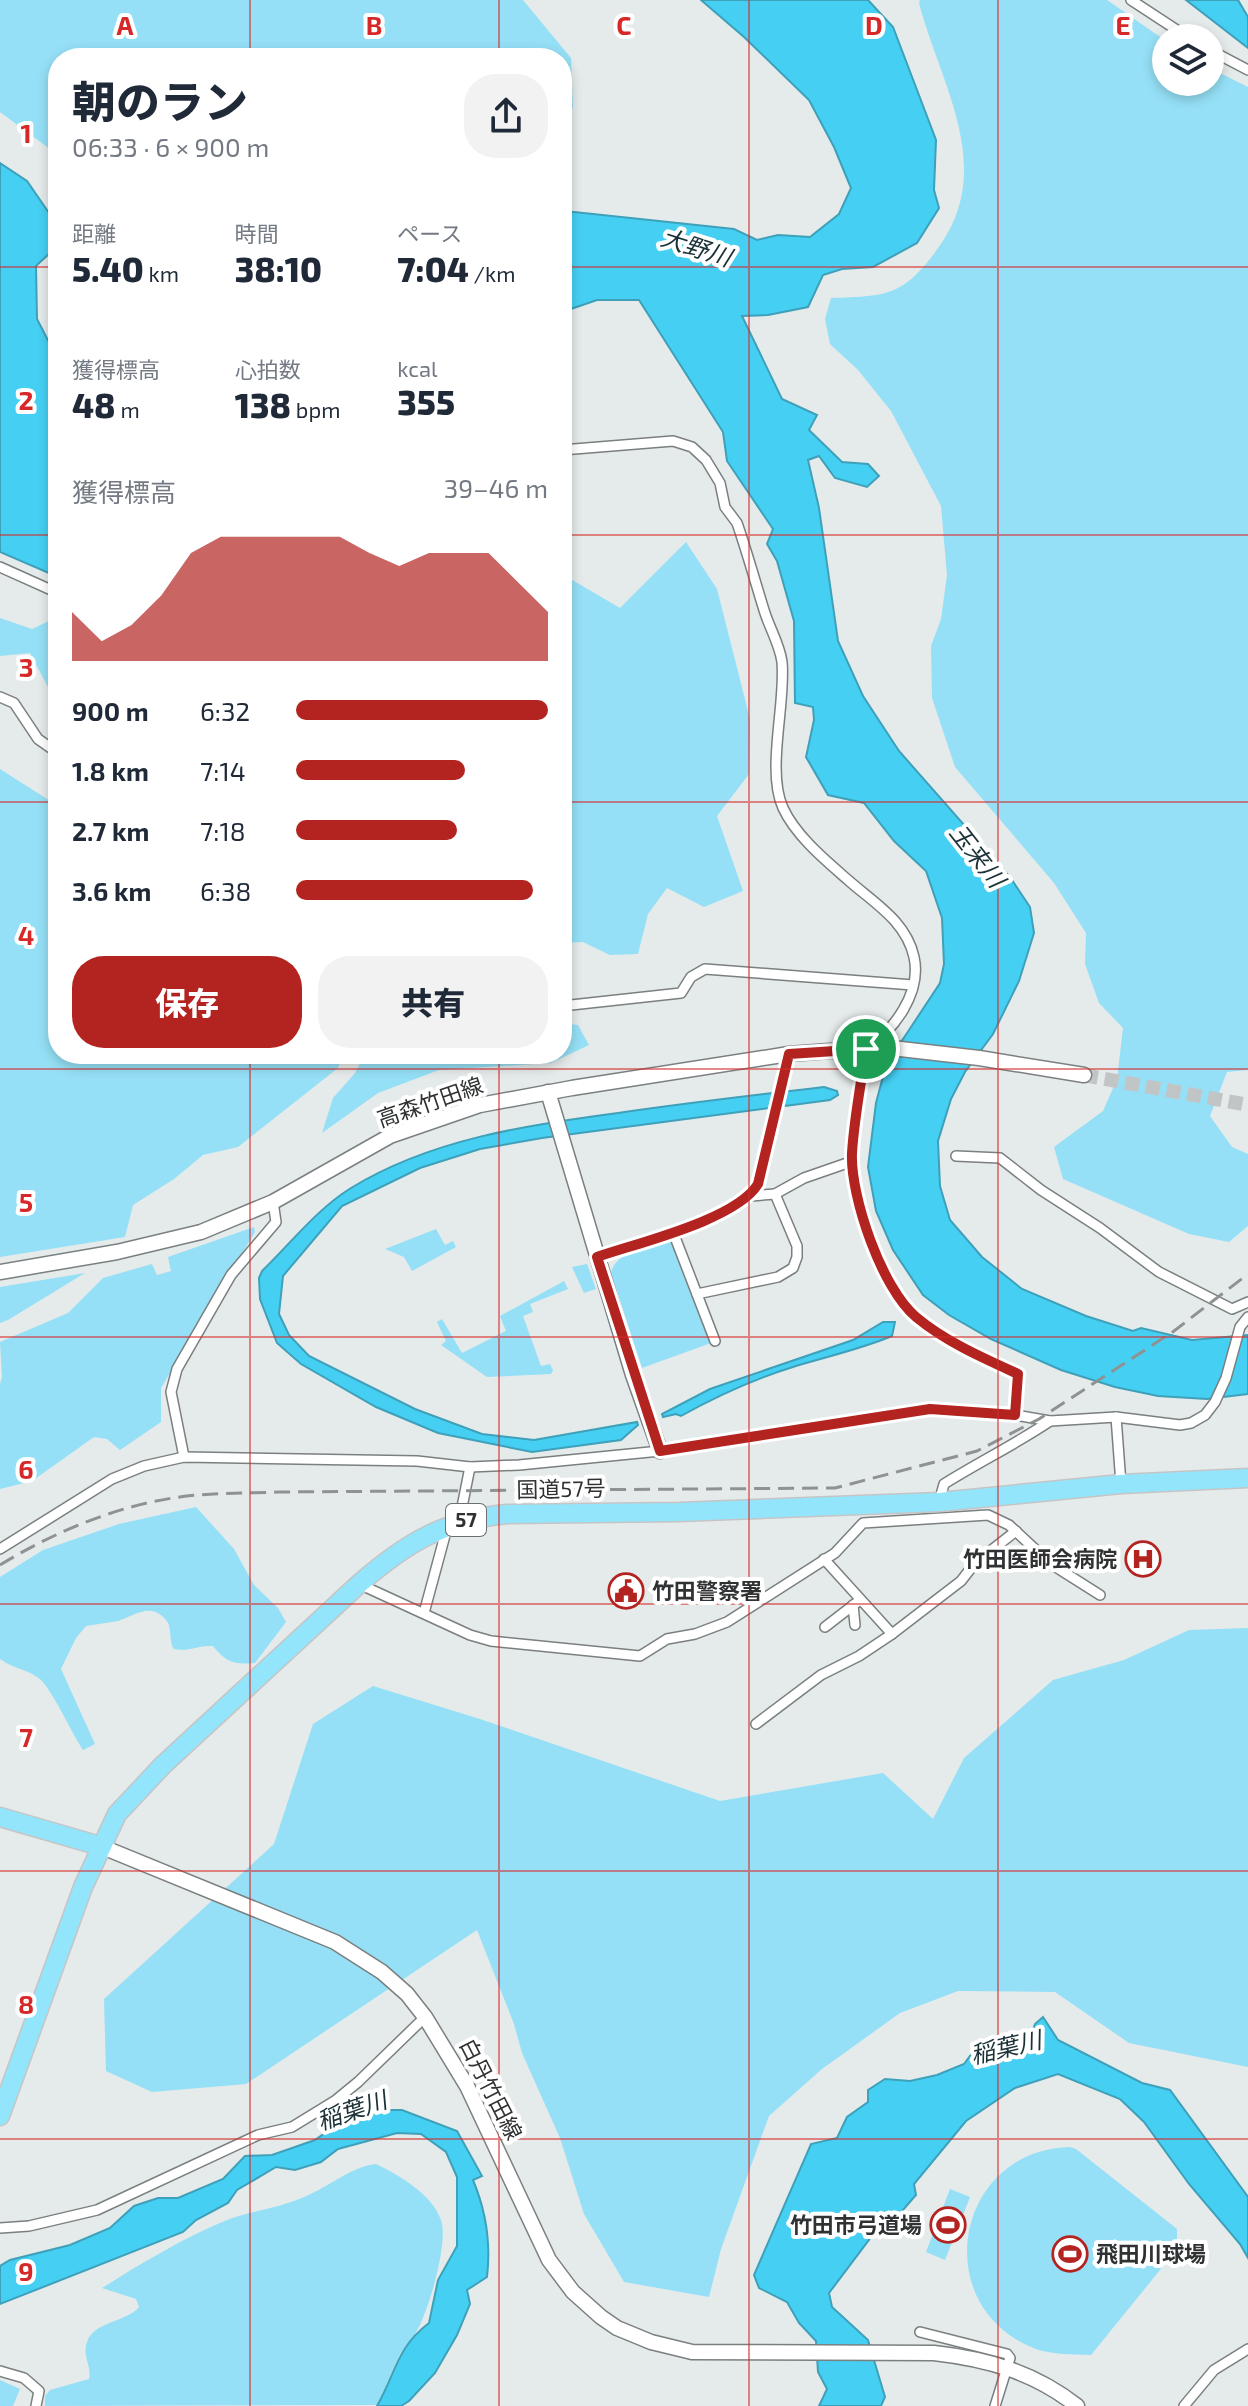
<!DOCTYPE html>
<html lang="ja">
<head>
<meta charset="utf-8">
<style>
	:root { --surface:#fff; --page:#f2f2f3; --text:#1f2937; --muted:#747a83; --accent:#b32421 }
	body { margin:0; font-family:"Exo 2","Noto Sans JP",sans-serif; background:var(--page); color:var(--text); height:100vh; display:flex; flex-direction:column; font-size:30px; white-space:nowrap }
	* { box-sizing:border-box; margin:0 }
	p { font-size:26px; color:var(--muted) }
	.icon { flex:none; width:44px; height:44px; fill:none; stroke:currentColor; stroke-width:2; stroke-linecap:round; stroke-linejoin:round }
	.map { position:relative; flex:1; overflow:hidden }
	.sheet { position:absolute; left:48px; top:48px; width:524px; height:1016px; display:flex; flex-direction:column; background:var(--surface); border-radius:32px; box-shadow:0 4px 12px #0003 }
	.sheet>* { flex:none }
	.controls { position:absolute; left:1152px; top:24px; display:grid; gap:16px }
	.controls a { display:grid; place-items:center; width:72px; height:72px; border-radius:50%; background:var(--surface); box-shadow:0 4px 12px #0003; font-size:40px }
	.pin { position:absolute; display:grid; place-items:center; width:68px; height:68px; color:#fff; margin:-34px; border:4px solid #fff; border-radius:50%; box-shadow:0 2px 8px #0007 }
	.round { display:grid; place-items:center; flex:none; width:84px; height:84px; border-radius:32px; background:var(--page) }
	.overview { display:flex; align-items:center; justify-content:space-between; height:136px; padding:0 24px }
	h1 { font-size:44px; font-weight:800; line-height:60px }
	.stats { display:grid; grid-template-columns:repeat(3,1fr); gap:12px; height:136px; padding:8px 24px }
	.stats div { display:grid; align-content:center }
	.stats b { font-size:34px; font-weight:800 }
	.stats small { font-size:22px; font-weight:400 }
	.stats p { font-size:22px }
	.chart { height:224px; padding:16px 24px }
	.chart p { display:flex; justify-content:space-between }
	.chart svg { width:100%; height:144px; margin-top:8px; fill:var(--accent); opacity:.7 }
	.action { display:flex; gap:16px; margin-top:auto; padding:16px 24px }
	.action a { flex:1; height:92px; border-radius:32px; background:var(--accent); color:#fff; font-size:32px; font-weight:800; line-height:92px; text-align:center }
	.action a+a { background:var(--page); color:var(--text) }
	ul { padding:0 24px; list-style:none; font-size:26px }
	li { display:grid; grid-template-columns:128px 96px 1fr; align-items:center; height:60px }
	li i { height:20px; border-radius:10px; background:var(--accent) }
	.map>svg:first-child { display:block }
	.green { fill:#95e0f6 }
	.water { fill:#45d0f3; stroke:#3ea0b9; stroke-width:2 }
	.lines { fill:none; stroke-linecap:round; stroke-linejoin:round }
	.secondary-tunnel { stroke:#c1c5c6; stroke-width:14; stroke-dasharray:14 7; stroke-linecap:butt }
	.street-casing { stroke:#7a7f80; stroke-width:12 }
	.secondary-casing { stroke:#7a7f80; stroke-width:17 }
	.highway-casing { stroke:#c5c5c6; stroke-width:21 }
	.street { stroke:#fff; stroke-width:9 }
	.secondary { stroke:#fff; stroke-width:14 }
	.highway { stroke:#93e5fc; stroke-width:18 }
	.rail { stroke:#8f9293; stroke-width:3; stroke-dasharray:16 8; stroke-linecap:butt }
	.route-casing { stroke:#fff; stroke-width:16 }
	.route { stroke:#b32421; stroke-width:10 }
	.grid { fill:none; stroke:#d62828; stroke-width:2; stroke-opacity:0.55 }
	.labels { text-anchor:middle; stroke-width:8; stroke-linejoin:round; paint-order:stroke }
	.shield { fill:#fff; stroke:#6d6f70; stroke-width:2 }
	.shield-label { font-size:20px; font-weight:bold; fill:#2f3132 }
	.street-label { font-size:22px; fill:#2f3132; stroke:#fff }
	.poi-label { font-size:22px; font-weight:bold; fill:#2f3132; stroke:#fff; text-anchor:end }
	.water-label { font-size:24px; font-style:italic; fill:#1a3137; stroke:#fff }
	.grid-label { font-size:26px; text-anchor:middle; font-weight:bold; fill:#d62828; stroke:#fff; stroke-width:8; stroke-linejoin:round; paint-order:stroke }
</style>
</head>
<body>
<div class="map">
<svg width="1248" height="2406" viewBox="0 0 1248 2406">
	<rect width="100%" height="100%" fill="#e5eaeb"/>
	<g class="green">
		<path d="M0,0H523L571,58L573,108L562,115V58H58V155L0,112Z"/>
		<path d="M920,0H1107L1166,41V82H1210V68L1248,87V1070L1227,1072L1210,1116L1232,1147L1248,1154V1226L1229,1242L1189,1234L1063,1179L1054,1147L1103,1111L1117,1079L1123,1028L1099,1003L1085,964L1086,933L1054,883L955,767L932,698L931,646L941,619L947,575L941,506L891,411L858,370L830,344L825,319L831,298C886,296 902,297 936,251C998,169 941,87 919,3Z"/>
		<path d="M686,542L717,589L750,719L749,774L717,816L743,891L704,907L667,888L648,914L638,954L610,955L583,942L562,943V574L620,608Z"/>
		<path d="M0,618L32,629L53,619L58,621V706L30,653L0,656Z"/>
		<path d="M0,769L58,806V1054H343L338,1068L238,1147L203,1155L174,1179L133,1205L125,1237L0,1257Z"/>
		<path d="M562,1023L578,1025L589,1045L551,1063L439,1070L378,1093L322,1133L333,1098L355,1073L365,1054H562Z"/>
		<path d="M254,1227L255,1232L161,1388V1422L120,1450L107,1439L94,1437L32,1481L0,1489V1384L2,1377L0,1342L68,1313L103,1278L152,1264L157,1275L171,1271L168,1257Z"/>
		<path d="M436,1229L445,1245L453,1241L456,1247L412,1271L404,1257L385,1249Z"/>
		<path d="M667,1240L672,1243L711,1343L642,1368L611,1273C616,1251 648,1247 667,1240Z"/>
		<path d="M587,1264L596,1289L584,1293L572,1267Z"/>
		<path d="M85,1273L8,1320L0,1323V1287Z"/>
		<path d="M564,1281L568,1289L530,1304L533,1312L523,1316L541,1366L550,1364L553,1370L551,1374L487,1377L441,1345L446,1341L437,1322L442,1319L462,1353L506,1331L500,1316Z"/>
		<path d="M196,1507L234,1549L254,1585L278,1608L286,1622L255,1663C235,1665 225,1662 213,1646C199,1645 187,1652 174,1649C168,1640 173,1626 165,1619C150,1602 134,1616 118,1621C108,1623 97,1624 86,1626L76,1638L61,1669L95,1744L83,1750C71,1732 53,1691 40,1679C29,1670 12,1668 0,1659V1577L43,1550L119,1524Z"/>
		<path d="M1248,1628V2067L1129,2043L1055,1992L958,1991L900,2013L822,2069L769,2116L721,2249L709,2297L624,2282L584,2214L560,2138L522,2053L514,2024L477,1930L246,2084L152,2092L106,2071L104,1999L274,1844L313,1724L373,1686L480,1719L720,1801L883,1773L933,1819L964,1758L1053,1680L1124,1660L1189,1630Z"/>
		<path d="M1070,2147L1076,2149L1177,2229V2249L1091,2355C1073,2354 1053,2355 1036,2349C927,2308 954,2150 1070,2147Z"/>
		<path d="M376,2164C399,2175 432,2194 441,2220C449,2242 428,2314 415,2334C411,2341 404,2346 400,2354C392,2370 385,2388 378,2405L45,2406V2396L50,2390L89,2379C92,2366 82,2356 87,2342C94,2321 127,2322 139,2307L136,2299L102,2288C142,2263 183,2238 227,2220C252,2211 279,2208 304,2197C329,2187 350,2167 376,2164Z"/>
		<path d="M950,2189L970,2197L945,2260L926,2252Z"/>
		<path d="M0,2380L20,2389L13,2406H0Z"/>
	</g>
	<g class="water">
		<path d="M701,0H868L893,27L936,140L934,190L939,208L917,243L873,267L842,269L823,275L808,307L768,315L742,316L782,399L817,415L809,430L842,462L868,464L879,476L867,487L835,478L819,456L808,460L819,508L838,641L863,696L899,751L1010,877L1030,907L1034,933L1019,981L993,1034L965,1072L951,1099L938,1141L940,1186L950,1220L982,1257L1022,1289L1086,1316L1133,1331L1141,1328L1192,1340L1248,1335V1394L1207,1399L1158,1396L1115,1387L1061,1370L991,1339L949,1315L923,1295L893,1250L876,1211L868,1167L876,1103L886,1065L940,983L944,964L942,918L926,871L894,841L864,803L828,795L806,757L814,720L813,707L795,703L794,621L777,561L767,544L773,529L727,461L723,432L639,300H597L562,312V213L565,211L734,229L757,240L778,235L810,237L839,214L851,188L834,147L809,100L744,37Z"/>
		<path d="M1186,0H1238L1248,17V48Z"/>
		<path d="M0,163L27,181L58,226V256L51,252L36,266L37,319L51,346L58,391V577L0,552Z"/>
		<path d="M824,1087L837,1091L838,1095L830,1100L542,1138L480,1149L420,1168L342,1206L283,1276L279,1314L289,1335L309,1356L415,1409L482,1434L534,1440L637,1422L638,1425L621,1440L532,1452L438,1433L376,1407L301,1364L277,1343L260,1299L259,1278L262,1271C290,1244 317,1209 351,1188C431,1139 527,1125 618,1113C687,1103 755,1095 824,1087Z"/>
		<path d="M883,1322H895L892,1336C861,1349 829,1356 796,1366C757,1378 717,1396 681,1416L676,1414L663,1417L662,1414L710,1389L853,1340Z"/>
		<path d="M1043,2017L1058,2040L1142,2083L1170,2090L1248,2197V2258L1240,2244L1189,2184L1144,2122L1120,2099L1058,2074L1015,2088L966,2121L914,2184L916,2195L889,2226L878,2228L829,2293L832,2307L868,2340L885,2397L881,2406H819L827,2389L818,2372L816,2341L799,2323L787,2302L759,2288L754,2275L811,2144L837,2138L847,2117L868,2102V2090L885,2079L910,2081L937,2075L964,2064L973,2052L1029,2041L1035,2024Z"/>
		<path d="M376,2110H402L457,2131L482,2176L473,2180C486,2211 491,2243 487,2277L467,2290L470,2304L457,2335L435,2373L409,2401L401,2406H377C396,2373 396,2348 429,2323L438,2280L457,2246V2177L446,2152L421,2134L397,2133L338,2149L321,2162L295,2170L276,2167L237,2190L228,2203L196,2220L183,2232L0,2304V2266L10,2260L70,2245L110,2228L134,2206L158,2198H178L223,2179L245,2156L272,2155L315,2140L350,2115Z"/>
	</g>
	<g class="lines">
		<path class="secondary-tunnel" d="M1084,1075L1248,1105"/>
		<defs>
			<g id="street">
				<path d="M1131,0L1189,38"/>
				<path d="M1210,50L1248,70"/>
				<path d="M562,450L673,441L692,447L706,460L720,483L725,507L737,523C747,552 755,581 764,610C769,627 780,645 782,662C786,704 766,770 783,808C796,836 825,860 848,880C874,903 906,921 914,957C922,993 894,1030 866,1049C861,1084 854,1119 852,1153C850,1197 882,1289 916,1317C946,1342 983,1358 1018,1374L1015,1415"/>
				<path d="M0,567L58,593"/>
				<path d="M0,697L14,703L38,739L58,753"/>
				<path d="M562,1006L681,993L691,977L705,969L913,985"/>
				<path d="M956,1156L1000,1158L1041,1190L1100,1228L1159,1272L1232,1309L1248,1302"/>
				<path d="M751,1196L775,1194L804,1178L853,1161"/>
				<path d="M673,1232L715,1341"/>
				<path d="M597,1257C638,1243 736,1220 758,1184L789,1054"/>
				<path d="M697,1294L778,1277L793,1268L797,1257V1246L775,1194"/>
				<path d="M1116,1417L1121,1484"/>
				<path d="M184,1457L171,1392L177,1369L231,1275L276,1222L273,1202"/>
				<path d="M939,1502L944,1484C979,1462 1016,1444 1050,1421"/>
				<path d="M459,1522L470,1467"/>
				<path d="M0,1549L112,1479L144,1466L184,1457L417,1461L470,1467L519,1465L660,1451L930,1409L1015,1415L1050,1421L1116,1417L1180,1425L1191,1423L1205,1415L1215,1402L1226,1378L1240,1327L1248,1317"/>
				<path d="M824,1559L892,1634"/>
				<path d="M359,1584L470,1635L491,1641L640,1656L667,1639L695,1634L727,1622L835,1553L863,1523L988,1515L1009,1525L1051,1564L1100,1595"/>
				<path d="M853,1605L855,1625"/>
				<path d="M424,1613L447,1528"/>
				<path d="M825,1627L860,1600"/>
				<path d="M756,1724L821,1675L859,1656L892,1634L961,1581L975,1563L1016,1531"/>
				<path d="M0,2228L29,2226L97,2210L258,2135L292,2127L336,2100L358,2082L425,2017"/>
				<path d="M920,2332L1007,2354L1010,2358L995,2406"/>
				<path d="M0,2371L24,2378L39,2391L36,2406"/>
				<path d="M1184,2406L1214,2370L1248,2349"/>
			</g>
			<g id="secondary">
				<path d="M548,1092L633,1375L660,1451"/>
				<path d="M0,1272L117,1252L201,1232L273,1202L390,1136L480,1105L572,1088L789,1054L883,1047L979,1058L1084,1075"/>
				<path d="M100,1846L335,1942L382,1972L407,1994L425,2017L467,2086L549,2260L573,2292L601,2317L617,2328L651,2342L692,2352L934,2353C987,2359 1034,2372 1077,2406"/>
			</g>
			<g id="highway">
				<path d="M0,1817L100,1846"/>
				<path d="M0,2116L83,1887L117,1814L163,1765L359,1584C406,1543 444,1520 507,1514L679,1512L939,1502L1121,1484L1248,1478"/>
			</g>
		</defs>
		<use href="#street" class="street-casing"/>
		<use href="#secondary" class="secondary-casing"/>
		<use href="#highway" class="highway-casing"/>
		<use href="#street" class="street"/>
		<use href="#secondary" class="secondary"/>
		<use href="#highway" class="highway"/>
		<path class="rail" d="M0,1565C59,1529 128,1501 197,1495C224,1493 251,1493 278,1492L835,1488L977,1451L1039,1419L1174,1331L1248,1274"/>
	</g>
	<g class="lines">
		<defs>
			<path id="route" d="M866,1049C861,1084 854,1119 852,1153C850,1196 882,1289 916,1317C946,1342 983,1358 1018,1374L1015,1415L930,1409L660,1451L597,1257C637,1243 736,1220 758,1184L789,1054Z"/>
		</defs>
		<use href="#route" class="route-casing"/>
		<use href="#route" class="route"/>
	</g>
	<path class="grid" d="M250,0V58M499,0V58M749,0V2406M998,0V2406M0,267H58M562,267H1248M0,535H58M562,535H1248M0,802H58M562,802H1248M250,1054V2406M499,1054V2406M0,1069H1248M0,1337H1248M0,1604H1248M0,1871H1248M0,2139H1248"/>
	<defs>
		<symbol id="hospital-ring" viewBox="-11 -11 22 22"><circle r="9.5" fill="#fff" stroke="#b32421" stroke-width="1.5"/><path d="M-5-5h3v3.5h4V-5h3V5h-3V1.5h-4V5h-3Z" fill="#b32421"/></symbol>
		<symbol id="civic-ring" viewBox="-11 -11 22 22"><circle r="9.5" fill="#fff" stroke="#b32421" stroke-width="1.5"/><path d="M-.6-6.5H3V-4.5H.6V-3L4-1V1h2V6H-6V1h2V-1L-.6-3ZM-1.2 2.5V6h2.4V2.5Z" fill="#b32421"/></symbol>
		<symbol id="stadium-ring" viewBox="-11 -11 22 22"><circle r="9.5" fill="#fff" stroke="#b32421" stroke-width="1.5"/><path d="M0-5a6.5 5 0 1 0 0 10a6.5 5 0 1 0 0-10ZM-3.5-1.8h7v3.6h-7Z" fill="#b32421"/></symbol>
	</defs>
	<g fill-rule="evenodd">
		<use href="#hospital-ring" x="1123" y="1539" width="40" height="40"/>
		<use href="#civic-ring" x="606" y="1571" width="40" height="40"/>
		<use href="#stadium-ring" x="928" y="2205" width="40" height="40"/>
		<use href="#stadium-ring" x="1050" y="2234" width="40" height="40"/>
	</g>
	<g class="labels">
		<rect class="shield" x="446" y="1504" width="40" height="32" rx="6"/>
		<g class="shield-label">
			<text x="466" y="1527">57</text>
		</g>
		<g class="street-label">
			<text transform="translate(430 1102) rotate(-19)" y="8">高森竹田線</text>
			<text transform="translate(561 1489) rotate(-1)" y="8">国道57号</text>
			<text transform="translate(491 2089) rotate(63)" y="8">白丹竹田線</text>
		</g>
		<g class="poi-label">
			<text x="1117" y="1567">竹田医師会病院</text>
			<text x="652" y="1599" text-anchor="start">竹田警察署</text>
			<text x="922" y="2233">竹田市弓道場</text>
			<text x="1096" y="2262" text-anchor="start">飛田川球場</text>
		</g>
		<g class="water-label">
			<text transform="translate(696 248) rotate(18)" y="8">大野川</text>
			<text transform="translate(977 856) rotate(52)" y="8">玉来川</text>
			<text transform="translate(1006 2048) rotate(-13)" y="8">稲葉川</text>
			<text transform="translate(352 2111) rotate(-19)" y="8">稲葉川</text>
		</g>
	</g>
	<g class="grid-label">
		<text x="125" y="35">A</text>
		<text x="374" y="35">B</text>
		<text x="624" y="35">C</text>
		<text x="874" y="35">D</text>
		<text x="1123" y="35">E</text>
		<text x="26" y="143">1</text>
		<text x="26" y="410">2</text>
		<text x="26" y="677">3</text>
		<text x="26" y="945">4</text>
		<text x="26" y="1212">5</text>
		<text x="26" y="1479">6</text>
		<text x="26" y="1747">7</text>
		<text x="26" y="2014">8</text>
		<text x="26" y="2281">9</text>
	</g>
</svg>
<div class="controls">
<a><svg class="icon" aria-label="layers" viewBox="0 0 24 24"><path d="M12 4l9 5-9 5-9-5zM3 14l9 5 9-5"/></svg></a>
</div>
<div class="pin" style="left:866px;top:1049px;background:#1e9e55"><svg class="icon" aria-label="arrive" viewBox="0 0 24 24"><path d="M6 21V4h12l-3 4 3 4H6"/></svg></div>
<section class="sheet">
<div class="overview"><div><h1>朝のラン</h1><p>06:33 · 6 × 900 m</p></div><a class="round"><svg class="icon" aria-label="share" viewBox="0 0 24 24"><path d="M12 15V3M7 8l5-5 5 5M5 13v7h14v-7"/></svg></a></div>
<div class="stats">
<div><p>距離</p><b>5.40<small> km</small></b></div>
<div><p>時間</p><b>38:10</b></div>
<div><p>ペース</p><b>7:04<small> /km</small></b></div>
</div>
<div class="stats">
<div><p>獲得標高</p><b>48<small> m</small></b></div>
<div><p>心拍数</p><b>138<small> bpm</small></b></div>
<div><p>kcal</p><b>355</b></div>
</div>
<div class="chart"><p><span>獲得標高</span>39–46 m</p>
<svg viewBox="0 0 160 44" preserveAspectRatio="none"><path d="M0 44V29L10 38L20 33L30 24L40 11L50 6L60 6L70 6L80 6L90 6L100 11L110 15L120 11L130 11L140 11L150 20L160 29V44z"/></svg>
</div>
<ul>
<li><b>900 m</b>6:32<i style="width:100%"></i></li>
<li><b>1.8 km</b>7:14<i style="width:67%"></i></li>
<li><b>2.7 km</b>7:18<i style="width:64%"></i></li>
<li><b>3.6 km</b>6:38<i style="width:94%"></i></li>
</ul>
<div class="action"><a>保存</a><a>共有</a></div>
</section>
</div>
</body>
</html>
